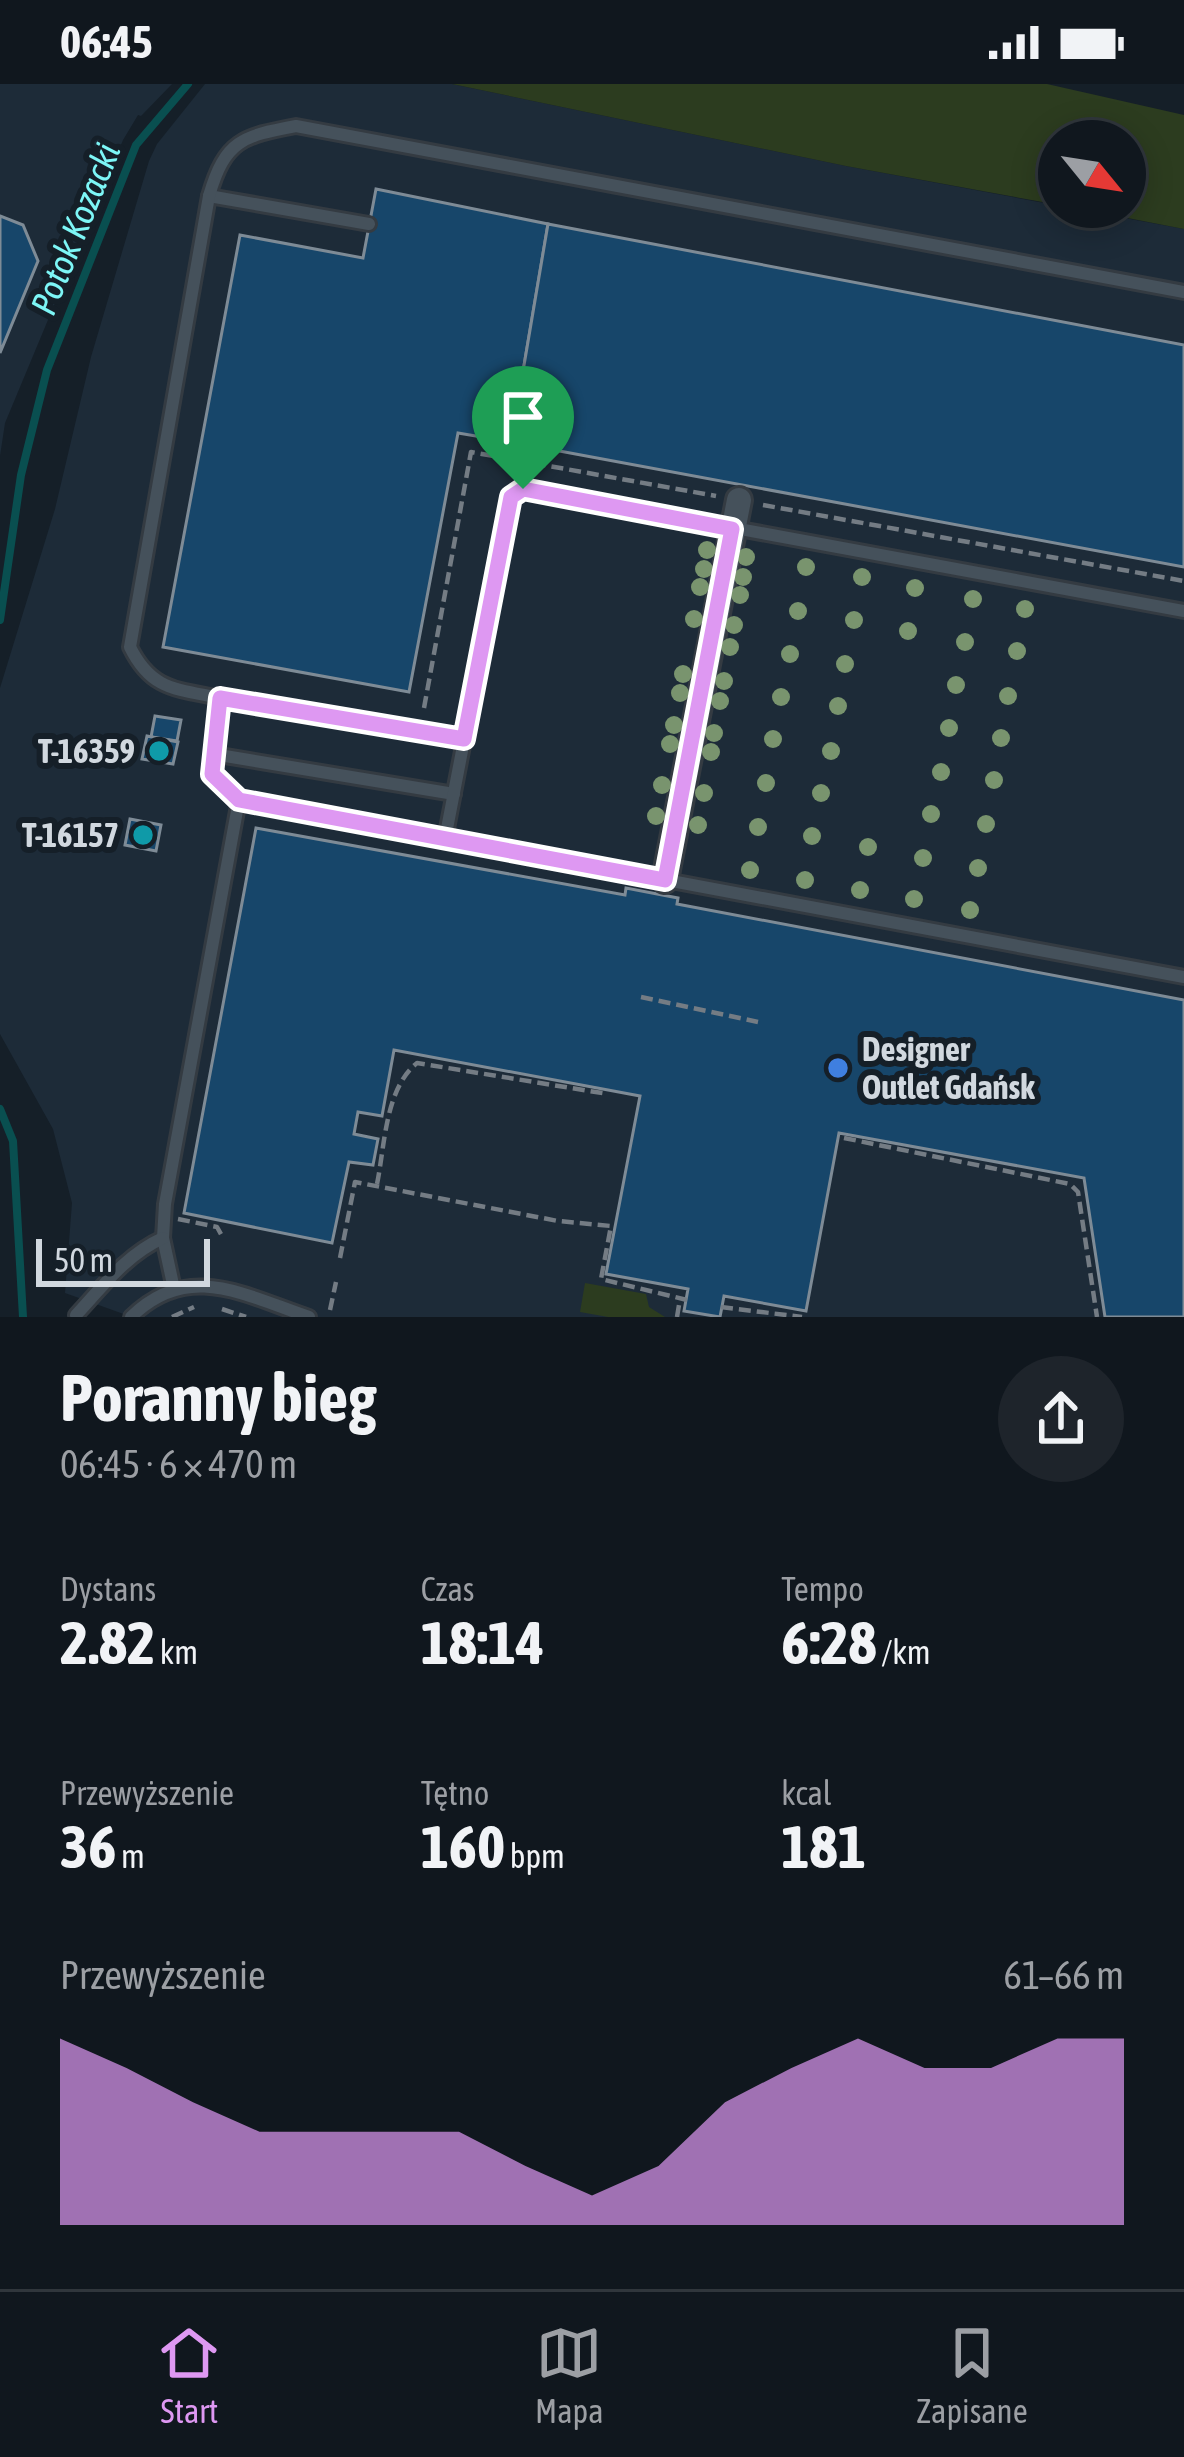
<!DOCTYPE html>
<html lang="pl">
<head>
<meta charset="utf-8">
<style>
	:root { --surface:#10171e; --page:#1e242b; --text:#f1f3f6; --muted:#9c9fa4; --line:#30363c; --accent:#de98f2 }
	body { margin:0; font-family:"Asap Condensed",sans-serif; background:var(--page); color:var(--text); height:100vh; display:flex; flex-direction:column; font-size:45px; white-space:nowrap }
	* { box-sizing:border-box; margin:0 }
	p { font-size:39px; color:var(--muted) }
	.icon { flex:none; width:66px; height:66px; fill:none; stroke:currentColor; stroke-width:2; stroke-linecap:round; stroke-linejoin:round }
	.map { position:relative; height:1233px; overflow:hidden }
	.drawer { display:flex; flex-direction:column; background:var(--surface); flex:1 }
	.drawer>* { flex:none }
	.needle { width:78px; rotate:120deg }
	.tools { position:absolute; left:1038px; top:36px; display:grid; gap:24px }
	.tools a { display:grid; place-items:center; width:108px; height:108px; border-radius:50%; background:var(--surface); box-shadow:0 6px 30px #0003,0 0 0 3px var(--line); font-size:60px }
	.scale { position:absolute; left:36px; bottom:30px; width:174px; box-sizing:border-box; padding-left:12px; border:6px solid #d1d8df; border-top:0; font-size:33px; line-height:42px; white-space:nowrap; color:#d1d8df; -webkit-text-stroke:9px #151f28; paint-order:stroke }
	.pin { position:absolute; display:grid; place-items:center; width:102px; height:102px; color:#fff; margin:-123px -51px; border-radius:50% 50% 50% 0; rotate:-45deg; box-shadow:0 0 12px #0007 }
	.pin .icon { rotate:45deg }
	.round { display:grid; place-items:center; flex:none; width:126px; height:126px; border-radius:63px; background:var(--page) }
	.summary { display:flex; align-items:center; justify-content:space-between; height:204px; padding:0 60px }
	h1 { font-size:66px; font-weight:700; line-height:90px }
	.metrics { display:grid; grid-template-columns:repeat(3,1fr); gap:18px; height:204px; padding:12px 60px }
	.metrics div { display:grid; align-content:center }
	.metrics b { font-size:60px; font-weight:700 }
	.metrics small { font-size:33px; font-weight:400 }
	.metrics p { font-size:33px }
	.chart { height:336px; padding:24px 60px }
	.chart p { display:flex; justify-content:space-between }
	.chart svg { width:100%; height:216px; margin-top:12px; fill:var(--accent); opacity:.7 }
	.status { display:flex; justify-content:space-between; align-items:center; height:84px; padding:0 60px; background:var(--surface); direction:ltr }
	.status svg { height:33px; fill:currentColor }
	.tab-bar { display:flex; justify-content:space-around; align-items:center; height:168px; border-top:3px solid var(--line); background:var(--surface); font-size:33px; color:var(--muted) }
	.tab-bar a { display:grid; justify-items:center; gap:6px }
	.tab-bar .active { color:var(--accent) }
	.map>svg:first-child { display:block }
	.built { fill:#1d2b38 }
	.green { fill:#2c3c1f }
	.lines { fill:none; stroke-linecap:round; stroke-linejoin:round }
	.stream { stroke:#094f50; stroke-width:8 }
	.building { fill:#17466a; stroke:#7e8b96; stroke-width:3 }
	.lane-casing { stroke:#343b42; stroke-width:18 }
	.street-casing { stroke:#343b42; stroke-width:30 }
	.path { stroke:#747c84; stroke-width:4.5; stroke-dasharray:12 6; stroke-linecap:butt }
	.lane { stroke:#45515b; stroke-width:12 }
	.street { stroke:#45515b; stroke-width:24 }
	.tree { fill:#79946e }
	.route-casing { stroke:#fff; stroke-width:24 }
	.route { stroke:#de98f2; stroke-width:15 }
	.culture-dot { fill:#0f9aa8; stroke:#151f28; stroke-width:4.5 }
	.shop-dot { fill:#3f7fe0; stroke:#151f28; stroke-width:4.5 }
	.labels { text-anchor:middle; stroke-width:12; stroke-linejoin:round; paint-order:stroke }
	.poi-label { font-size:33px; font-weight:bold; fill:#d1d8df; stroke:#151f28; text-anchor:end }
	.water-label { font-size:36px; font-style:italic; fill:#7df6f6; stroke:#151f28 }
</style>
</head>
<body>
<div class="status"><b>06:45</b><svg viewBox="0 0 49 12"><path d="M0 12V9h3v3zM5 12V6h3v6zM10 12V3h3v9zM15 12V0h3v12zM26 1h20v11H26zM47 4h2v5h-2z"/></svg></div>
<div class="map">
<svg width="1184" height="1233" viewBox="0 0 1184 1233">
	<rect width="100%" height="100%" fill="#151f28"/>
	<g class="built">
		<path d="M0,0H172L141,32L138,31L123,56L5,339L0,372Z"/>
		<path d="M205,0H452L846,82L1184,145V1233H132L65,1209L72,1119L53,1045L0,950V604L55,425L91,273L149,77L157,60Z"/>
	</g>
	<g class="green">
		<path d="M452,0H1047L1184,31V145L1071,123H1125V57H1059V121L846,82Z"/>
		<path d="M585,1199L646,1210L649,1223L665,1233H608L580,1228Z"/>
	</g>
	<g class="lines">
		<g class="stream">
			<path d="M0,536L21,391L47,286L136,61L188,0"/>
			<path d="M0,1025L13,1057L23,1233"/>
		</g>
	</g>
	<g class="building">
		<path d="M376,105L548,140L511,358L458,349L409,608L163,563L240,151L363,174Z"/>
		<path d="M0,132L23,141L38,177L0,269Z"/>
		<path d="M548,140L1184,261V483L511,358Z"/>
		<path d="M155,632L181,636L177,657L151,653Z"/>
		<path d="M147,652L178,658L173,680L142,675Z"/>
		<path d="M130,735L161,741L156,767L125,761Z"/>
		<path d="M256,744L625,811L626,804L678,814L677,820L1184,916V1233H1105L1084,1094L839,1049L806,1227L724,1212L720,1233L684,1227L688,1205L606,1190L640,1012L394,966L382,1032L358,1028L354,1050L378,1055L373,1081L349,1078L332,1159L184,1129Z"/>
	</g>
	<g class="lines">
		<defs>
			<g id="lane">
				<path d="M209,112L369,140"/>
				<path d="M1184,208L296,42C243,52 225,56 209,112L130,563C151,606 176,605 220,614L212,690L239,716L1184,893"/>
				<path d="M220,614L464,655"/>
				<path d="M213,670L454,710"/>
				<path d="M445,755L511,413L523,405L1184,527"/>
				<path d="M174,1205L163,1154L165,1120L239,716"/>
				<path d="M76,1231C102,1203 127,1170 163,1154"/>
				<path d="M131,1233C188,1177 244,1211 309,1233"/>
			</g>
			<path id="street" d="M665,796L739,416"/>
		</defs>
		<use href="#lane" class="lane-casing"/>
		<use href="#street" class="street-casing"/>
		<g class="path">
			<path d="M763,421L1184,497"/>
			<path d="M424,624L471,368L716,412"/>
			<path d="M641,913L758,938"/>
			<path d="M844,1054L1070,1100L1078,1108L1097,1233"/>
			<path d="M377,1100C385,1061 385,1005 417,979L608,1010"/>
			<path d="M178,1135L217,1143L222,1152"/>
			<path d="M340,1174L355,1098L558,1137L611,1142L601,1195L687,1216"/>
			<path d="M721,1223L802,1233"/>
			<path d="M222,1225L246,1233"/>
			<path d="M330,1226L336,1198"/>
			<path d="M172,1233L194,1223"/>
			<path d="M677,1233L680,1215"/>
		</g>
		<use href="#lane" class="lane"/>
		<use href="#street" class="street"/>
	</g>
	<g class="tree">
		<circle cx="707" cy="466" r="9"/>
		<circle cx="746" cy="473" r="9"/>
		<circle cx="806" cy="483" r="9"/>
		<circle cx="704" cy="485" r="9"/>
		<circle cx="743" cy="493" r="9"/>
		<circle cx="862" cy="493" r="9"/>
		<circle cx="700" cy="503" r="9"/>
		<circle cx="915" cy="504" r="9"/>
		<circle cx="740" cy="511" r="9"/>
		<circle cx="973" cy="515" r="9"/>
		<circle cx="1025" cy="525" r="9"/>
		<circle cx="798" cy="527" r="9"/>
		<circle cx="694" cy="535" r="9"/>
		<circle cx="854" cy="536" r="9"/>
		<circle cx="734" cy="541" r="9"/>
		<circle cx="908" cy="547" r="9"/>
		<circle cx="965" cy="558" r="9"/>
		<circle cx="730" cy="563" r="9"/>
		<circle cx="1017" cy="567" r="9"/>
		<circle cx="790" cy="570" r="9"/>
		<circle cx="845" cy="580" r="9"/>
		<circle cx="683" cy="590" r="9"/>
		<circle cx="724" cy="597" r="9"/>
		<circle cx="956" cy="601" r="9"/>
		<circle cx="680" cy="609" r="9"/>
		<circle cx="1008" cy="612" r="9"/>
		<circle cx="781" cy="613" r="9"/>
		<circle cx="720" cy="617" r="9"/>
		<circle cx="838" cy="622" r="9"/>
		<circle cx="674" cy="641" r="9"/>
		<circle cx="949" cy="644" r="9"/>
		<circle cx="714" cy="649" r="9"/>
		<circle cx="1001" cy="654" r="9"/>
		<circle cx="773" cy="655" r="9"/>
		<circle cx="670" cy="660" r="9"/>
		<circle cx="831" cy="667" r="9"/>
		<circle cx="711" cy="668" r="9"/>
		<circle cx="941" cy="688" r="9"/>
		<circle cx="994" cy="696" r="9"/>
		<circle cx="766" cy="699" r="9"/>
		<circle cx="662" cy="701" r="9"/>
		<circle cx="704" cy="709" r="9"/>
		<circle cx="821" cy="709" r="9"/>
		<circle cx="931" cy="730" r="9"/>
		<circle cx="656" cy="732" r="9"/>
		<circle cx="986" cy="740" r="9"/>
		<circle cx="698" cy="741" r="9"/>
		<circle cx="758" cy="743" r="9"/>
		<circle cx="812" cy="752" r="9"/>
		<circle cx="868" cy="763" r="9"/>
		<circle cx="923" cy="774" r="9"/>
		<circle cx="978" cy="784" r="9"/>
		<circle cx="750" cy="786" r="9"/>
		<circle cx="805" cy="796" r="9"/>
		<circle cx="860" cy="806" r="9"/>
		<circle cx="914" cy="815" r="9"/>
		<circle cx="970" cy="826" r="9"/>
	</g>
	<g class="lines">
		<defs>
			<path id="route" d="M523,405L732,445L665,796L239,716L212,690L220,614L464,655L511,413Z"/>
		</defs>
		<use href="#route" class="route-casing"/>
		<use href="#route" class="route"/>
	</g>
	<g class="culture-dot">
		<circle cx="159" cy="667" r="12"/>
		<circle cx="143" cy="751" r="12"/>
	</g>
	<circle class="shop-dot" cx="838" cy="984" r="12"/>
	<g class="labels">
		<g class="poi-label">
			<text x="135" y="679">T-16359</text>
			<text x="119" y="763">T-16157</text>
			<text x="862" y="977" text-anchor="start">Designer<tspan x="862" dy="38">Outlet Gdańsk</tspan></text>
		</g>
		<g class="water-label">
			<text transform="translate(75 145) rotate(-68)" y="13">Potok Kozacki</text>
		</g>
	</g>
</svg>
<div class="tools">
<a><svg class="needle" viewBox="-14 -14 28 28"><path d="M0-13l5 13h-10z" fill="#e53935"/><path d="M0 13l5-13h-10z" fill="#9c9fa4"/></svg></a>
</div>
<div class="scale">50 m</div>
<div class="pin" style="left:523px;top:405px;background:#1e9e55"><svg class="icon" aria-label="arrive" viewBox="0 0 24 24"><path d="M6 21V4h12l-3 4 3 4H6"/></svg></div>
</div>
<section class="drawer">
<div class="summary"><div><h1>Poranny bieg</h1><p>06:45 · 6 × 470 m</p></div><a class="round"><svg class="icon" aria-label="share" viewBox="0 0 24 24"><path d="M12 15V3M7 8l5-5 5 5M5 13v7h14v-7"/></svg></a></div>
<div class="metrics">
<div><p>Dystans</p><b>2.82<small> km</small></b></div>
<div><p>Czas</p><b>18:14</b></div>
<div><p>Tempo</p><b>6:28<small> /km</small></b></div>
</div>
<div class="metrics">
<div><p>Przewyższenie</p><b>36<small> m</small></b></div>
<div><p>Tętno</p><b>160<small> bpm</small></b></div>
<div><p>kcal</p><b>181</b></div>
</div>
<div class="chart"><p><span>Przewyższenie</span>61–66 m</p>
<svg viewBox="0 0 160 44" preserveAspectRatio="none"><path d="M0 44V6L10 12L20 19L30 25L40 25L50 25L60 25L70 32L80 38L90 32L100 19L110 12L120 6L130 12L140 12L150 6L160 6V44z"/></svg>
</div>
</section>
<nav class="tab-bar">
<a class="active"><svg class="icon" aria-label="home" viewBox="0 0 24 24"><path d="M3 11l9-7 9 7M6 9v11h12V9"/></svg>Start</a>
<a><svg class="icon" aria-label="map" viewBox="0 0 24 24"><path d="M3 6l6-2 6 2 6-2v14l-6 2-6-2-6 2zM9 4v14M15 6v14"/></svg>Mapa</a>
<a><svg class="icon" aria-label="saved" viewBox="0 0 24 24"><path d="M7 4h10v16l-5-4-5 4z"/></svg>Zapisane</a>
</nav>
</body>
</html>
